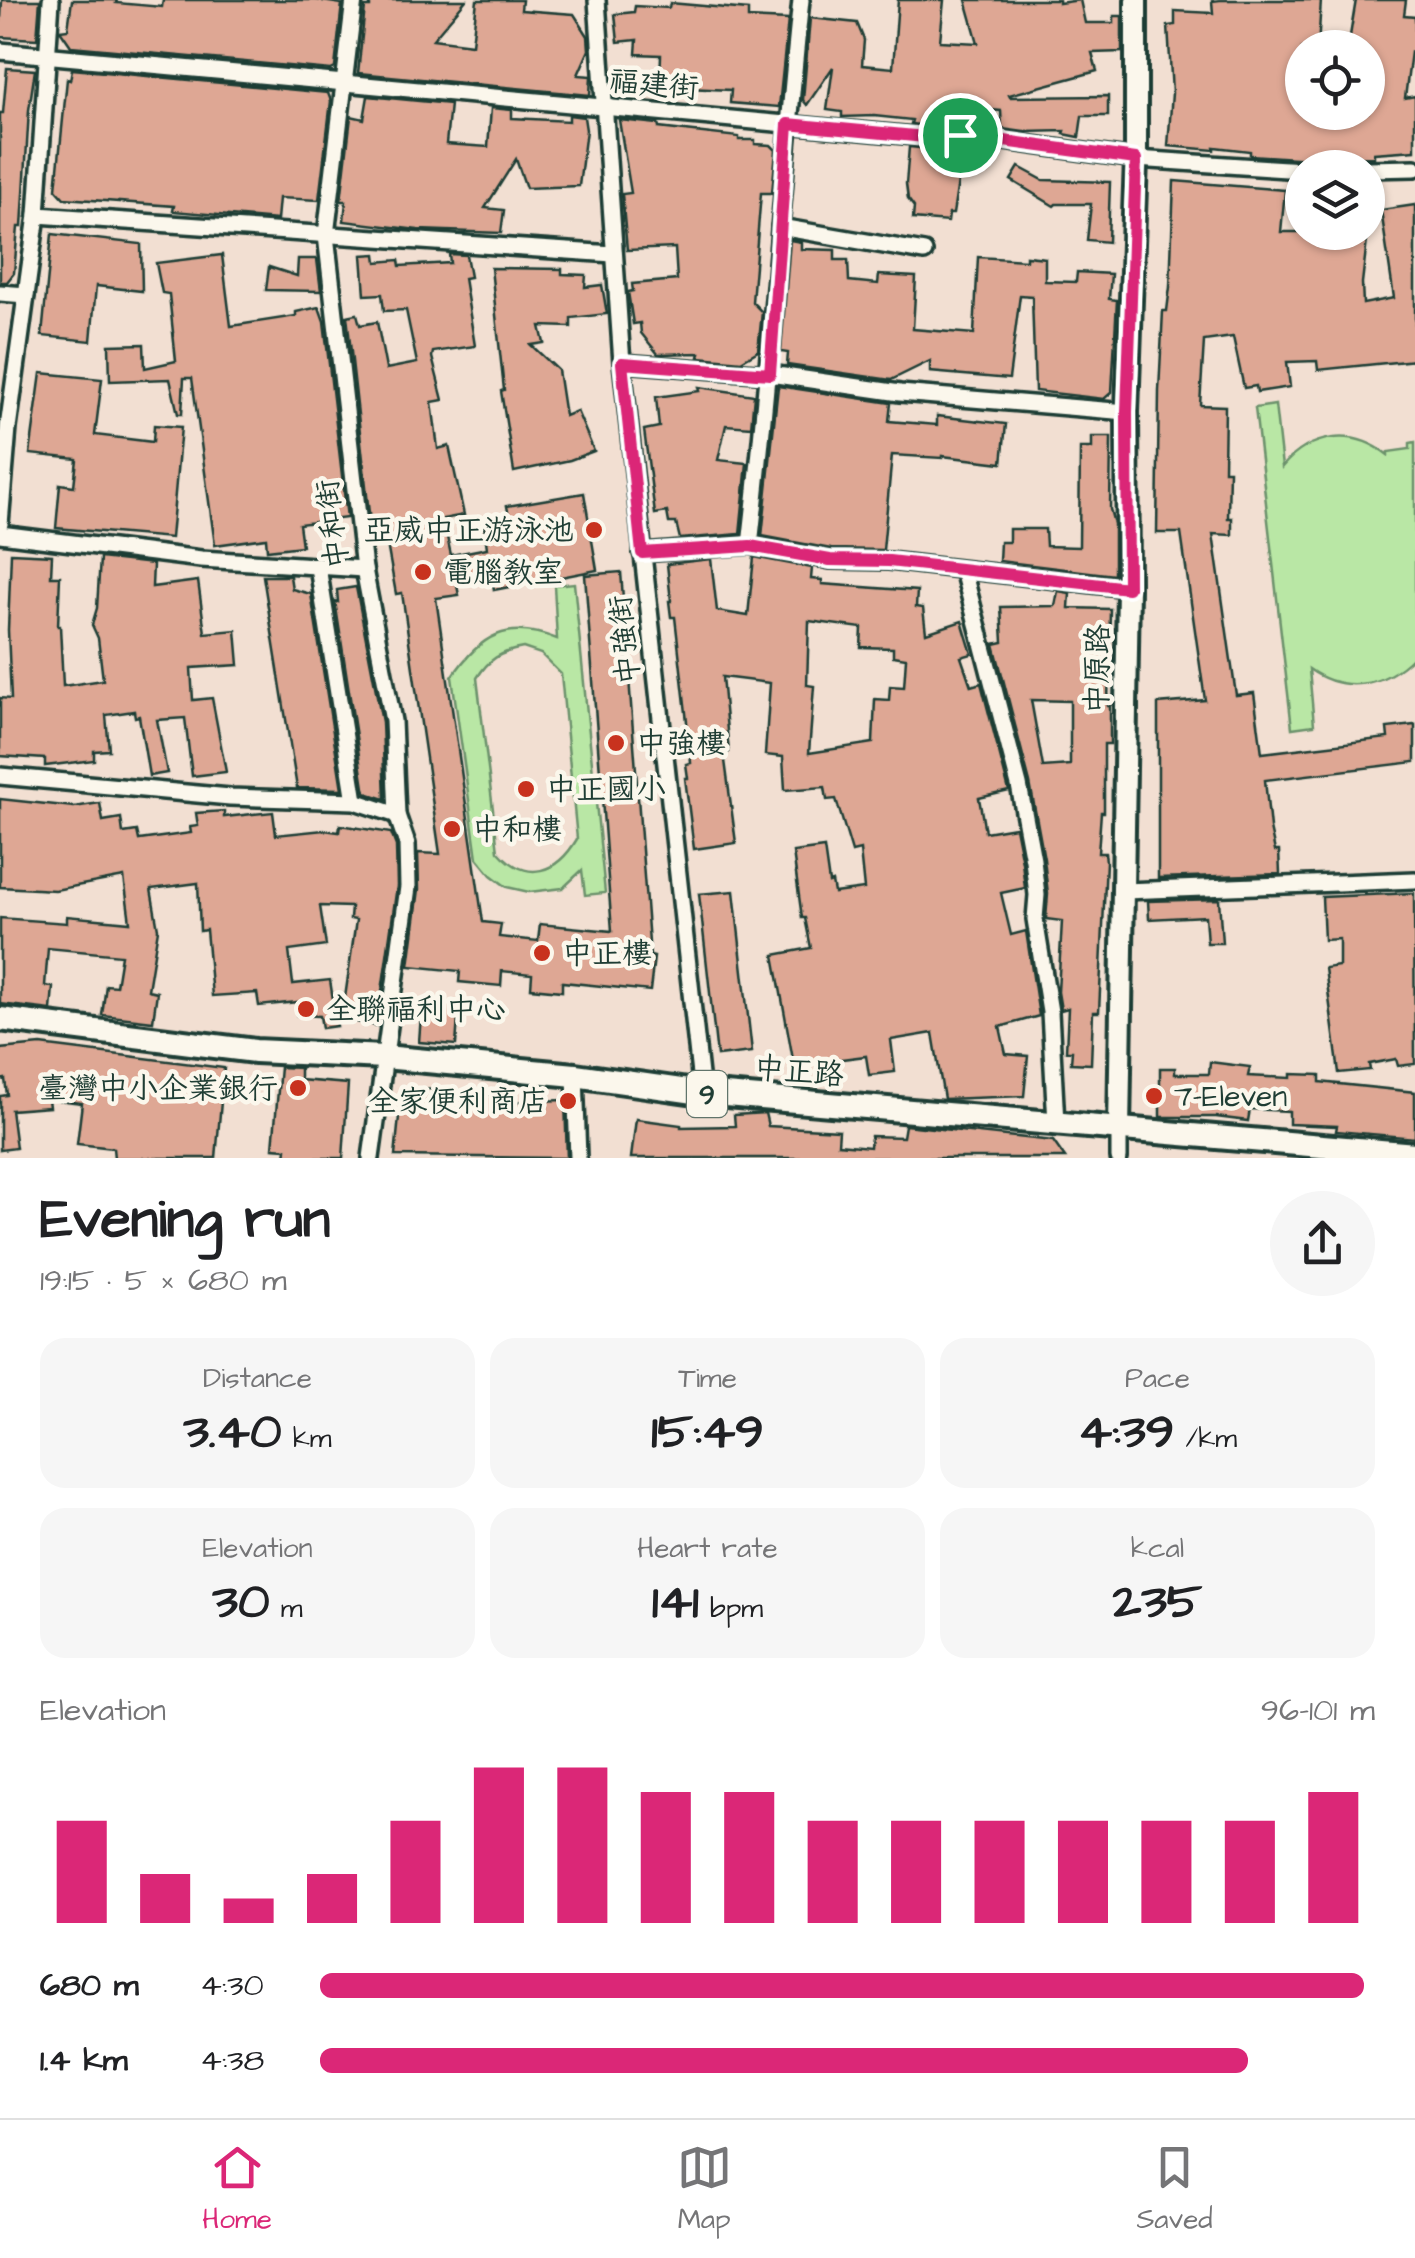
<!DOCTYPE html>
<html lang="en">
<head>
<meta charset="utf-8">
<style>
	:root { --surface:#fff; --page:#f6f6f6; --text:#202124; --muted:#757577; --line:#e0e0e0; --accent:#db2777 }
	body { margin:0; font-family:"Architects Daughter","LXGW WenKai TC",sans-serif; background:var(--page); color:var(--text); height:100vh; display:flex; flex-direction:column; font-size:38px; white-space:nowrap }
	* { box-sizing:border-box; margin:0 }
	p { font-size:32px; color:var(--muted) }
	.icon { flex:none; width:55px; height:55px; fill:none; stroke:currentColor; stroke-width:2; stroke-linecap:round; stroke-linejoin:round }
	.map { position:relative; height:1158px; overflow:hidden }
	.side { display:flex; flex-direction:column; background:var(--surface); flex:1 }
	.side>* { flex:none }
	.fabs { position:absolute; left:1285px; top:30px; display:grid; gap:20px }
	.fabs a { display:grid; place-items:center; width:100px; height:100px; border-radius:50%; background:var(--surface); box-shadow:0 2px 8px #0004; font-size:50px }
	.pin { position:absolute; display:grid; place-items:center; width:85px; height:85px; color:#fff; margin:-42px; border:5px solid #fff; border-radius:50%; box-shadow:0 2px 10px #0007 }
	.round { display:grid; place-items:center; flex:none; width:105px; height:105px; border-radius:52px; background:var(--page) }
	.head { display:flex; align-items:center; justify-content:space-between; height:170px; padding:0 40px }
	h1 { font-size:55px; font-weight:700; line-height:75px }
	.figures { display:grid; grid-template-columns:repeat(3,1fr); gap:15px; height:170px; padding:10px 40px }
	.figures div { display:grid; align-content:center; border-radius:25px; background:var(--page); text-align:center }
	.figures b { font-size:50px; font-weight:700 }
	.figures small { font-size:28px; font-weight:400 }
	.figures p { font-size:28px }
	.chart { height:280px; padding:20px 40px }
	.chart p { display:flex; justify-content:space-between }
	.chart svg { width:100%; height:180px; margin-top:10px; stroke:var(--accent); stroke-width:6 }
	ul { padding:0 40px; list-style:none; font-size:32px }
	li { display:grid; grid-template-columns:160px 120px 1fr; align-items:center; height:75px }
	li i { height:25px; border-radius:12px; background:var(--accent) }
	.tab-bar { display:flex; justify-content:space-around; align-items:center; height:140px; border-top:2px solid var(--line); background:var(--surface); font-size:28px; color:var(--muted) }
	.tab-bar a { display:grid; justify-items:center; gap:5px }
	.tab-bar .selected { color:var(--accent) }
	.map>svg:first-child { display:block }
	.green { fill:#b9e7a5; stroke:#6c926c; stroke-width:2.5; fill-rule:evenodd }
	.building { fill:#dea794; stroke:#1f3d34; stroke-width:2.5; fill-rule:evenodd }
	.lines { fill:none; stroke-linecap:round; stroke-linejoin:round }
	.street-casing { stroke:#1f3d34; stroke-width:22 }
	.secondary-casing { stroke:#1f3d34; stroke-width:28 }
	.primary-casing { stroke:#1f3d34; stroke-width:30 }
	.street { stroke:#fbf7ec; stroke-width:15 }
	.secondary { stroke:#fbf7ec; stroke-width:20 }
	.primary { stroke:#fbf7ec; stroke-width:22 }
	.route-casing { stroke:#fff; stroke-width:20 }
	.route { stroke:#db2777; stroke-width:12 }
	.poi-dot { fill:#c8321e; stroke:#fbf7ec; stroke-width:4 }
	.labels { text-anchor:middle; stroke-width:9; stroke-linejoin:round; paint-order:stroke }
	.shield { fill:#fbf7ec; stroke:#61756b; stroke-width:2.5 }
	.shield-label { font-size:28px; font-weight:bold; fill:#1f3d34 }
	.street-label { font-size:30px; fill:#1f3d34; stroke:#fbf7ec }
	.poi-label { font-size:30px; fill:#1f3d34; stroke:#fbf7ec; text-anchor:start }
</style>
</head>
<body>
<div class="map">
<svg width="1415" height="1158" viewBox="0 0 1415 1158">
	<rect width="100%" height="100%" fill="#f2dfd2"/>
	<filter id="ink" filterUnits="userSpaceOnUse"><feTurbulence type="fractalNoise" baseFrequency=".01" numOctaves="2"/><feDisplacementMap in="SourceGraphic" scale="20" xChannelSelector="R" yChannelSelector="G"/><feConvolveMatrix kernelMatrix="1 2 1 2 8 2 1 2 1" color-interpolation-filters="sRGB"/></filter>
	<g filter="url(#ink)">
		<g class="green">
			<path d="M1275,405L1282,467C1310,434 1352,427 1388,455V452L1410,449V443L1415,442V660L1414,656C1384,687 1344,694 1309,669L1314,725L1292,728L1255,408Z"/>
			<path d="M574,583L605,893L585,895L582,870L563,888L529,892L507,887L491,875L477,858L452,677C481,634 508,620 557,639L554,585ZM523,648L541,654L561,674L577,839C557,873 527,884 498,851L477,678C489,659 500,652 523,648Z"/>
		</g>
		<g class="building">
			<path d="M2,0H40L37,39L0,37Z"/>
			<path d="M72,0H117L116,3L162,7L163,0H316L342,4L335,68L331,70L71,46L60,30L68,29Z"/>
			<path d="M370,0H466L433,39L472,44L477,0H522L521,10L574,14L588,36L589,50L578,75L591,76L590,95L358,73L365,7H370Z"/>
			<path d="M898,0H944L940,41L978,43L966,0H1059V3L1080,0L1085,23H1114V16H1122V52L1092,53L1097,71L1009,95L1010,97L1108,96V116H1082L1079,137L1064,134L1065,131L1024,132L1002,129L1001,111L930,105L927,126L911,124L912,120L874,116L842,117V112L827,110L833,67L807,105L803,100L810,18L857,23L864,40L862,65L893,68Z"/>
			<path d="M1220,0H1321L1318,48H1302V112H1368V48H1348L1356,0H1406L1404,15L1415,16V52H1411L1405,98L1415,96V150L1374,153V157L1310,159L1250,155V151L1214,147V150L1168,146L1172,93L1168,26L1175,25V11L1213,13L1212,1Z"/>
			<path d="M670,3L748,10V18L788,20L779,107L730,103L731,90L686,88V81L660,79L661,55L636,54L637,40L618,42L615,14L634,12L635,6L669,8Z"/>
			<path d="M7,68L35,70L29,110L22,227H18L14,273L7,282H0V113H3Z"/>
			<path d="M72,69L328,93L331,101L319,200L279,198L277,220L173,211L174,206L64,198L56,189L67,79L70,80Z"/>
			<path d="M368,96L450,104L446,144L488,147L491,108L512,110V118L569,121V115L584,117L586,130L579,186L526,188L516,159L485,208L504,210L501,233L418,230L344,221L346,201H341L351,116L364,119Z"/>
			<path d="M619,120L658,124L659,128L739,137V140H755V144L771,145L776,150L772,193H761L752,302L762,312L758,351L741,361L699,357L700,353L658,354L641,333L640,323L633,324L628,292L633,291L632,284L677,280L675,248L627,250L622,194L631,193Z"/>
			<path d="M909,147L931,149L930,167L960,169L953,214H949L948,222L913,219L914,207L908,199L906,184Z"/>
			<path d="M1019,167L1043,180L1110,182L1108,242L1087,240L1091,204H1056L1054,206L1011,180Z"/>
			<path d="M1174,181L1285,190L1281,232H1368L1362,283L1363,304L1394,298L1381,210L1415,205V360L1318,370L1317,361L1287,362L1290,387L1257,392L1256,386L1244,388L1233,337L1204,341L1200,405L1225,406L1224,470H1229L1228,518H1232V535L1213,534L1236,695L1254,693L1262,753L1388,738L1387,728L1415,725V762L1265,780L1270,828L1275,851H1279L1280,874L1158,878V704L1205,700L1181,533H1157L1159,391L1163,311H1167L1170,287Z"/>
			<path d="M52,234L141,244L142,291L96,286L91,341L42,336Z"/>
			<path d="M790,240L801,242V249L835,250V260H848L849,281L878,284L879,275L916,277L913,329L974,334L978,257L1026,260V256L1045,258V281L1076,282L1077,272L1111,274L1109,299L1117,300L1112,392L1104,399L1035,391L1032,296L1020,295L1009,379L930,372V361L891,380L787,365L788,353L781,352Z"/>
			<path d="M376,254L377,262L399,260L400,266L450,263L449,254L466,255L470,277L464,278L475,346L433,352L432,357L443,400L432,402L438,449L449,446L464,515L443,519L451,555L487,548L484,526L510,522L507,506L584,493L597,570L494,590L492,575L456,581L459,595L436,598L483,922L501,924L499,937L538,941L540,924L612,931L585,575L621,572L650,956L654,957L650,991L562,982V991L531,988L532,974L502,971L501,986L459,982L460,971L409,966L419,889L418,853L440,854L402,593L396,594L387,544L380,545L379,538L372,540L347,316L357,314L360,325L377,322L386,369L417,363L406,310L384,311L382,294L365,295L362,255Z"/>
			<path d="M222,255L231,326L296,316V312L319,307L324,321L347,518L299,524L302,546L267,550L266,538L215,545L192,378H184L182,414H178L170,379L110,381L109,345L144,344L145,368L176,361L169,294L162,293L156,263Z"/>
			<path d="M298,259H317L321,291L266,290L269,267L297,276Z"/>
			<path d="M491,268L562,269V274L586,275L585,287L602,285L607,314L571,318V327L540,326L544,343L531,345L558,370L565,416L577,411L594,451L570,460L514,472L501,391L504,390Z"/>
			<path d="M41,373L102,379L95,435L153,442L154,425L181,427L171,538L56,528L60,484L74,486L77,459L30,454Z"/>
			<path d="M778,386L891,403L889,421L937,425V416L1006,424L1002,463L942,456V458L892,455L883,550L831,549L762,536Z"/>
			<path d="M699,387L754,395L751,427L726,425L718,460L747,463L740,534L680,539L676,523H669L667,512L655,514L644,430L659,427L656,397L700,391Z"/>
			<path d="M1092,437H1111L1110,509L1114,524V575L999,561L1000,542H1009V529H1045L1046,546L1079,547L1080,448H1092Z"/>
			<path d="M11,553L52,555L51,576H60L58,626H60L63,686L103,680L98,638L92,625L97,608L100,558L153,564L152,587L198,581L205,633L236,630L239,665L191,668L193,700L212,698L226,772L192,776L185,718L157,720L167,773L149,776L139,716L135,717L134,711L106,715L109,750L94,751V760L45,766V759L0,756V698L11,699L8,630Z"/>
			<path d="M754,557L812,568L811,579L822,580V584L917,591L916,607L923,608L926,633L962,621L972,654L961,657L971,686L981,683L1009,791L979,798L985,832L1015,827L1022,862L1025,888L1001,893L1011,935L1026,931L1039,1016L1000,1027L1006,1054L1028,1056L1024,1096L944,1099L933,1033L891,1040L895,1072L869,1075L866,1056L794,1065L774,955L811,948L805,918H802L793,852L824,848L829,883L832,882L834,893L864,889L860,850L852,852L836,799L827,800L825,787L785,790L783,757L765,755L770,683L722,677L729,752L724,753L736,843L694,849L685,778H688L686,764L691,763L689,739L675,617H671L669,601H671L667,564L711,559L717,611L748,616ZM809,621L862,628L861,647L893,648V656L906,658L904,687L890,686L889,700L875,699L873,743L809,753L814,686L807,685Z"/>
			<path d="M263,576H290L292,589L311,594L342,789L297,788Z"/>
			<path d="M356,587L382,722L385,799L366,793L364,788L335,601L338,602L337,590Z"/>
			<path d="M1058,591L1070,593L1069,608L1110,609L1108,706H1110V744H1104V812H1101L1098,853H1105L1106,861L1099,1012H1093L1091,1064L1071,1063L1072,1051H1066L1068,1008L1061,1010L1058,992L1062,921L1046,919L1048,894L1044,859L1030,783L994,644L1003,642L1001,607L1055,606ZM1031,700L1070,701V765L1043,767Z"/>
			<path d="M0,799L74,807L100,803L103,821L121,818L123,833L137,831L139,840L191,833L190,827L198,826L196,813L224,811V817L273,812L276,835L324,830L339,832L340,825L391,833L396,846L397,886L377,1026L342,1019L356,920L350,919L351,907L320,906L326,946L289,951L293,984L330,980L337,1026L322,1028L320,1016L297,1015L298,1002L259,1006L257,993L212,996L206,930L200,931L198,883L151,889L158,929L148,990L157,992L153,1021L102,1015L106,985L116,986L121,955L48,948L45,986L53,987L51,1010L0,1004V918L67,923V916L130,922L124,877L55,890L0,887Z"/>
			<path d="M734,891L752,1052L717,1056L699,894Z"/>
			<path d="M1414,893L1415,1064L1398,1066L1396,1059L1369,1064L1370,1070L1339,1073L1325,968L1339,966V939L1324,940L1322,897Z"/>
			<path d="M1219,899L1222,943H1207L1205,916L1149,919L1148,901Z"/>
			<path d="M422,1001L459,1004L456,1045L419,1042Z"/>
			<path d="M41,1045L224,1068L216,1158H114L113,1148L77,1144L82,1103L48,1099L49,1107L11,1110L16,1148L0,1150V1096L7,1095L5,1079L0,1080V1049Z"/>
			<path d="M1210,1062L1250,1067L1248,1076L1291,1078V1074L1320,1075V1082L1415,1092V1138L1336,1131L1337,1126L1289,1124V1111L1250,1109L1248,1121L1216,1117H1160V1068H1175V1074H1209Z"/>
			<path d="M280,1067L300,1068V1080L348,1084L343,1158H285L286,1149L273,1148Z"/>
			<path d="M402,1087L507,1097L506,1102L565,1100L567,1158L395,1156Z"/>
			<path d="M765,1113L768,1126L839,1130L838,1144L870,1147L871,1136L903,1137L905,1125L1053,1141L1065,1158H631L636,1119L681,1125V1127L735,1126L734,1115Z"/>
		</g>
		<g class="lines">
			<defs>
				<g id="street">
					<path d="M354,0L326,235L364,569L393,721L397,815L407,844L408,887L371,1158"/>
					<path d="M597,0L622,363L702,1093"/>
					<path d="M0,51L936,138L960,135L1136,159L1302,170"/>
					<path d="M1368,169L1415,168"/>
					<path d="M37,215L613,254"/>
					<path d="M780,227L924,252"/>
					<path d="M0,293L26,295"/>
					<path d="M622,363L770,374L900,393L1127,412"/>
					<path d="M0,524L8,428L37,215L51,0"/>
					<path d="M0,534L201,559L364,569"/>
					<path d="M750,545C771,364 782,182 801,0"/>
					<path d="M642,553L750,545L830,560L889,561L1128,588"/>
					<path d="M318,567L355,801"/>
					<path d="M963,570L1019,785L1033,860L1037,895L1035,919L1050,1012L1056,1123"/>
					<path d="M0,776L230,797L355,801L397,815"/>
					<path d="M1124,891L1415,880"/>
					<path d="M575,1075L578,1158"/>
					<path d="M1119,1158V1130"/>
				</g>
				<path id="secondary" d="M1119,1130L1128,588L1127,412L1136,159V0"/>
				<path id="primary" d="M0,1019L255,1051L384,1057L575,1075L702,1093L1415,1154"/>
			</defs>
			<use href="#street" class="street-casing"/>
			<use href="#secondary" class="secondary-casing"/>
			<use href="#primary" class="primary-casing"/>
			<use href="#street" class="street"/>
			<use href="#secondary" class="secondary"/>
			<use href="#primary" class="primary"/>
		</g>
	</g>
	<g class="lines" filter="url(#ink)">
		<defs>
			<path id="route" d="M788,124L936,138L960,135L1136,159L1127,412L1128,588L889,561L830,560L750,546L642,553L622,363L770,374Z"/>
		</defs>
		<use href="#route" class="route-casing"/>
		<use href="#route" class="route"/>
	</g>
	<g class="poi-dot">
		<circle cx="594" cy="530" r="10"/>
		<circle cx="423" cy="572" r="10"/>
		<circle cx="616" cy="743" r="10"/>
		<circle cx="526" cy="789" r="10"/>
		<circle cx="452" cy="829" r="10"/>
		<circle cx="542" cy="953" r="10"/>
		<circle cx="306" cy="1009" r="10"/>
		<circle cx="298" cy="1088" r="10"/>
		<circle cx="1154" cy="1096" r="10"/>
		<circle cx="568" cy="1101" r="10"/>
	</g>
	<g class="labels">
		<rect class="shield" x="687" y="1071" width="40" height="46" rx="8"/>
		<g class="shield-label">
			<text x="707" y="1104">9</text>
		</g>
		<g class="street-label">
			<text transform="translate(654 84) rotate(5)" y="10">福建街</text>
			<text transform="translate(332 524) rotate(-97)" y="10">中和街</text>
			<text transform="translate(624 640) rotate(-96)" y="10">中強街</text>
			<text transform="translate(1097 669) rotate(-89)" y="10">中原路</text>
			<text transform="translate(799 1071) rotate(5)" y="10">中正路</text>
		</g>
		<g class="poi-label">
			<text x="574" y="540" text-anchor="end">亞威中正游泳池</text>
			<text x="443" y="582">電腦教室</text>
			<text x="636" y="753">中強樓</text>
			<text x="546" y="799">中正國小</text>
			<text x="472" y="839">中和樓</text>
			<text x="562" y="963">中正樓</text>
			<text x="326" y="1019">全聯福利中心</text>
			<text x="278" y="1098" text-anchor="end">臺灣中小企業銀行</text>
			<text x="1174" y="1106">7-Eleven</text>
			<text x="548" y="1111" text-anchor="end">全家便利商店</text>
		</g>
	</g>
</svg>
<div class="fabs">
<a><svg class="icon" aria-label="locate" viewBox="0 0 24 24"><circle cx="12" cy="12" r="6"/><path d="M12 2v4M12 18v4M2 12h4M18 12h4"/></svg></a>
<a><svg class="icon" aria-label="layers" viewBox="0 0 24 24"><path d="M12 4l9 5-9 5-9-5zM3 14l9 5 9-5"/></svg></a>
</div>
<div class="pin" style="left:960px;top:135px;background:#1e9e55"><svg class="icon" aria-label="arrive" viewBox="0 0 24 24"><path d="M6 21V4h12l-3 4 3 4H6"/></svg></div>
</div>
<section class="side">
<div class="head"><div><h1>Evening run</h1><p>19:15 · 5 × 680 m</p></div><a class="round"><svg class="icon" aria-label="share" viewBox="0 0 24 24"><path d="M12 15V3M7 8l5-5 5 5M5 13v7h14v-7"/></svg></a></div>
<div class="figures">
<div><p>Distance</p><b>3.40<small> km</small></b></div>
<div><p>Time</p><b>15:49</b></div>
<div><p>Pace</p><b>4:39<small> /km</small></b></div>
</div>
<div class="figures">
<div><p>Elevation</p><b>30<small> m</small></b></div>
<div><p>Heart rate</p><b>141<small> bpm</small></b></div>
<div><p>kcal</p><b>235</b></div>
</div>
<div class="chart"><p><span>Elevation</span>96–101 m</p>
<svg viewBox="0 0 160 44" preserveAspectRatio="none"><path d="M5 44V19M15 44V32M25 44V38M35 44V32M45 44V19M55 44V6M65 44V6M75 44V12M85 44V12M95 44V19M105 44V19M115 44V19M125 44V19M135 44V19M145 44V19M155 44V12"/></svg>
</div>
<ul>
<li><b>680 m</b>4:30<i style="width:99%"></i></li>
<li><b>1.4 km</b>4:38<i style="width:88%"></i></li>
</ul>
</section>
<nav class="tab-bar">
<a class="selected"><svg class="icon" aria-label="home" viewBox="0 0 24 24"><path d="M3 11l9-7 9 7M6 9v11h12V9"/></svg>Home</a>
<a><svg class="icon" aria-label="map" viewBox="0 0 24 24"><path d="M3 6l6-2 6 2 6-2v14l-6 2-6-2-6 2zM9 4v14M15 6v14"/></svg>Map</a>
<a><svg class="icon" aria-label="saved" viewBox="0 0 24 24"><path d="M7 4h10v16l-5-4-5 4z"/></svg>Saved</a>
</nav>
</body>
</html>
